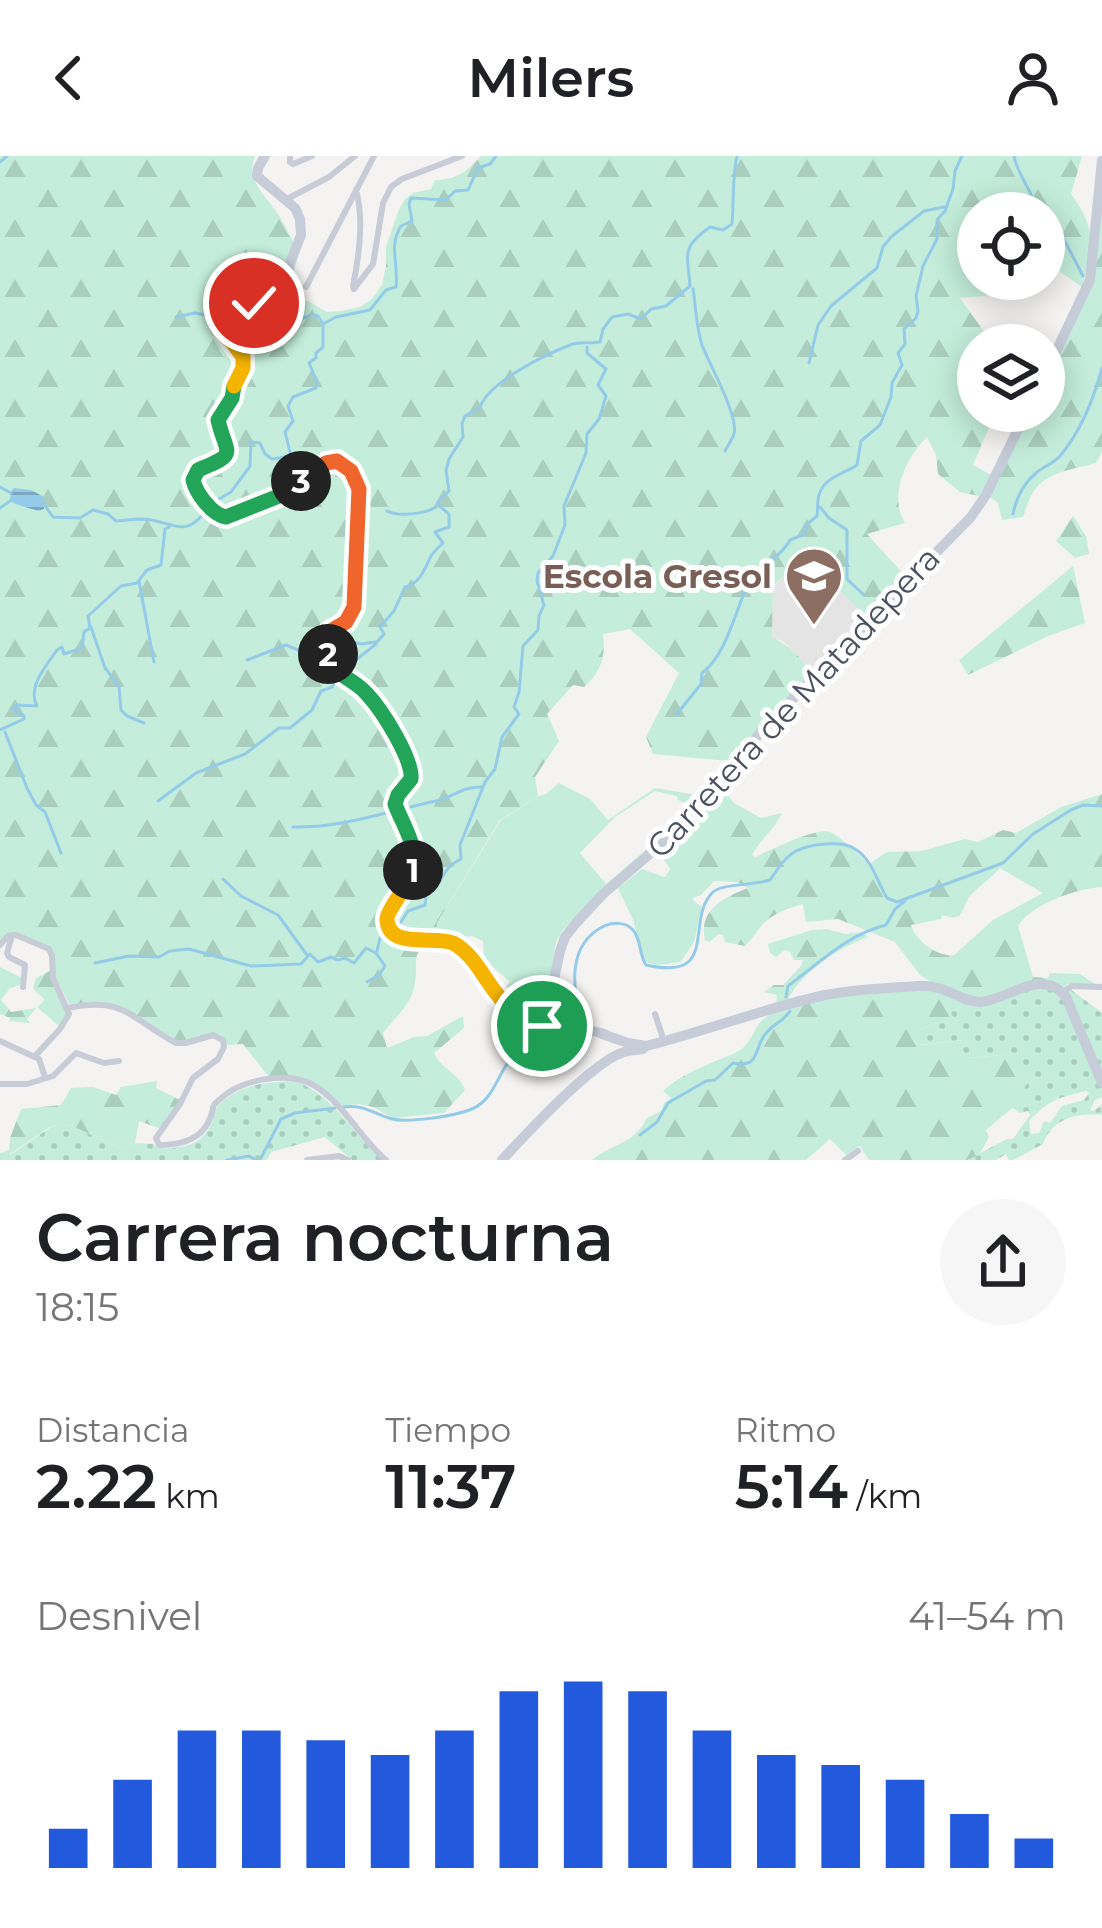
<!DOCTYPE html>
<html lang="es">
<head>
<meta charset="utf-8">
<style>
	:root { --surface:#fff; --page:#f6f6f6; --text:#202124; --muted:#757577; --accent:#235add }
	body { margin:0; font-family:Montserrat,sans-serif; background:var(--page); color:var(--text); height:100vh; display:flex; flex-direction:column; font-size:45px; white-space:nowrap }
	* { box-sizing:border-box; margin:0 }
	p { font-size:39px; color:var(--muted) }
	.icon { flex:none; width:66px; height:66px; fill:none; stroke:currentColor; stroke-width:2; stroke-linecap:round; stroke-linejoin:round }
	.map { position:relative; height:1004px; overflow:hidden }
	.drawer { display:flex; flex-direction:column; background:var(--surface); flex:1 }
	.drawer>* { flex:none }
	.fabs { position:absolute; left:957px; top:36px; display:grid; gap:24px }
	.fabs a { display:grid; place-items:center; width:108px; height:108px; border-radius:50%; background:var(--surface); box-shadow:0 6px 30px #0003; font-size:60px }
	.pin { position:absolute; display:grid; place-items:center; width:102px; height:102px; color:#fff; margin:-51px; border:6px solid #fff; border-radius:50%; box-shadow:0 3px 12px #0007 }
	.km { position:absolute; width:60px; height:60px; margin:-30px; border-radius:50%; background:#222; color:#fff; font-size:33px; line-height:60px; text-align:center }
	.round { display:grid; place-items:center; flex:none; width:126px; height:126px; border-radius:63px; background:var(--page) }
	.overview { display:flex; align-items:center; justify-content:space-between; height:204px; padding:0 36px }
	h1 { font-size:66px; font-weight:600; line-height:90px }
	.stats { display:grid; grid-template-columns:repeat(3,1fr); gap:18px; height:204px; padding:12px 36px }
	.stats div { display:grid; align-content:center }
	.stats b { font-size:60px; font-weight:600 }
	.stats small { font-size:33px; font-weight:400 }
	.stats p { font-size:33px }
	.chart { height:336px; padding:24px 36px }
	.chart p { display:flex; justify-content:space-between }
	.chart svg { width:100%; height:216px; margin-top:12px; stroke:var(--accent); stroke-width:6 }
	header { display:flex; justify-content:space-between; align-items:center; height:156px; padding:0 36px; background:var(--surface); font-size:54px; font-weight:600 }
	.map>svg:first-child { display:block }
	.education { fill:#e5e4e4 }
	.grass { fill:url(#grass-dots); fill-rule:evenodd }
	.forest { fill:url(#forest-firs); fill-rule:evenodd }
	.park { fill:#c4eedb; fill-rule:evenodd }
	.water { fill:url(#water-rules) }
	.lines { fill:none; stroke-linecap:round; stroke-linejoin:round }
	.stream { stroke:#94cbe9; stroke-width:3 }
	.street { stroke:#c7ccd6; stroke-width:6 }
	.secondary { stroke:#c6cdd9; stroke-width:10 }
	.split-1-casing { stroke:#fff; stroke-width:24 }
	.split-2-casing { stroke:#fff; stroke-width:24 }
	.split-3-casing { stroke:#fff; stroke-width:24 }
	.split-4-casing { stroke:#fff; stroke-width:24 }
	.split-5-casing { stroke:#fff; stroke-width:24 }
	.split-1 { stroke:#f5b400; stroke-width:15 }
	.split-2 { stroke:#22a559; stroke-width:15 }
	.split-3 { stroke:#f0652b; stroke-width:15 }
	.split-4 { stroke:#22a559; stroke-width:15 }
	.split-5 { stroke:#f5b400; stroke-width:15 }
	.labels { text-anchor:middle; stroke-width:10; stroke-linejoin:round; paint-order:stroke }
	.education-label { font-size:33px; font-weight:bold; fill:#785e54; stroke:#fff; text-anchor:end }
	.street-label { font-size:33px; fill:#4b525f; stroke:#fff }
</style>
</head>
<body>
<header><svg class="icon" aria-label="back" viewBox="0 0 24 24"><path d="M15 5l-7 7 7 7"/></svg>Milers<svg class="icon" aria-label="person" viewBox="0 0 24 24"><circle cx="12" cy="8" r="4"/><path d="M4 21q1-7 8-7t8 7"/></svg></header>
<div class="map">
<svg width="1102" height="1004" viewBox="0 0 1102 1004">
	<defs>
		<pattern id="grass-dots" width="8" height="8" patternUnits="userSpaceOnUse" patternTransform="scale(3)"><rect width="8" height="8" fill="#c4eedb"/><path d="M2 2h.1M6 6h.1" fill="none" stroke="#aacebe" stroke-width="1.8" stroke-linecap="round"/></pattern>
		<pattern id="forest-firs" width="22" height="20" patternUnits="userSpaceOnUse" patternTransform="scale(3)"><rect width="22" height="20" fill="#c4eedb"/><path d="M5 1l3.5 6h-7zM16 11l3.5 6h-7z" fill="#aacebe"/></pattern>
		<pattern id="water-rules" width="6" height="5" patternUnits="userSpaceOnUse" patternTransform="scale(3)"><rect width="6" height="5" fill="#94cbe9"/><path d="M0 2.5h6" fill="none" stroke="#7ba7c0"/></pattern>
	</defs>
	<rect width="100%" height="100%" fill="#f4f3f2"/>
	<path class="education" d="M810,406L866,460L811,519L807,510L783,485L772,482L773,431L788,416Z"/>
	<g class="grass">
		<path d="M1022,833H1051L1063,843L1102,933V941L1095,944L1090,954L1094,955L1102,948V959C1076,957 1053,962 1043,988L1013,1004H1009L1006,998L996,1004H967L1007,983H1013L1030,959L1028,955L1020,957L1011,951L1022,944L1012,898L968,902L959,890L962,884L919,889L920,874L943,865L958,868L947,852L952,838ZM1087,935L1089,937L1084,944L1062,950L1050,967L1044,965L1039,977L1031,978L1029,965C1049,944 1059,941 1087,935Z"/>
		<path d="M1070,833L1102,857V917L1068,836Z"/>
		<path d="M296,925C337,942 350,976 383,1004H352L325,981L271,996L267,1004H10V999L51,971L61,967C86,973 101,987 127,993L135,987L153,988L158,992C183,993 205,989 213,963C217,953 213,954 222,946C243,927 269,926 296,925Z"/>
	</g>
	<g class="forest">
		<path d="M0,0H255C245,26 267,40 280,61C287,73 293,85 299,97L293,120L281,139L289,146L308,145L327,156L340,155L360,151L372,143L382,129L386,110V91L399,53L405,43L413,37L431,33L435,24C457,24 467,15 481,0H1082L1071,38C1097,73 1093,90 1082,131L1052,110L1041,128L1026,130L1019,123H1044V57H978V123H991L986,140L960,142L987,180V189H978V255H985L989,272L973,309L991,319L1031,255H1044V229L1092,127L1102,38V296L1096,307C1072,314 1044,315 1031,340C1027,347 1026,354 1023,361L1002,364L998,347L993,343L960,336L938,318L936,299L927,281C906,302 888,339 905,367L867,378L906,421L866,460L810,407L788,416L773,430L772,481C787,489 803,501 811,519L729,605L653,598L646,581L679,517L630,473L603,478C606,500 601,517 584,531L573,529L547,558L559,585L535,621L538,640L500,664L437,767V781L430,779C407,805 421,809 413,835C408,851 393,864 383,877L387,892L414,881L427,880L463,860L464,872L434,897C441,913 460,918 465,934L444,957L393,962L373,951L359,948L340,950C317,923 302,924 268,920L243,888L227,889L221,879C205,877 189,890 174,884C166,881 157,873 150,868C118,847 108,844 69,848L55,820L54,797L9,777L0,784Z"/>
		<path d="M1073,360L1086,380L1089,398L1075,402L1056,385Z"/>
		<path d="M1073,410L1085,467L1048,480L968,519L959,504Z"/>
		<path d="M748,598L725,636L734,647L761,662L782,657C774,674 761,683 752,699L755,701C771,694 816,671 830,676C838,679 862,701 869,708L887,696L922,695L965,683L978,686L1003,674L1016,677L1061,651L1102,638V731C1076,733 1033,747 1018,770L1033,821L1048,822L1050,817L1080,818L1098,830L1068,828L1064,831L1049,827L979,844L954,834L947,852L959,869L943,865L920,874V889L964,884L960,890L968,902L1012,898L1032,924L1025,930L1022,944L986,974L989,981L979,999L967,1004H869L860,990L846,999L830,983L806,1004H592C610,989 637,986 646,963L661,955L664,947L671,942L663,935C685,915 711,908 737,896C752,889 753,870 766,861C791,842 896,831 931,826L920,819L895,786L838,763L806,766L803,748C787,752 767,760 758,774C754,779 750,785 745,790L725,786L723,779L719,778L709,786L705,784C698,754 724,741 748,732L737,726L714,725L701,739L693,742L694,786L680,806L655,809L643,804L634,766L674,730L666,720L670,713L663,702L661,692ZM1000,712L1043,737L993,764L954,799C937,801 916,785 911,769L941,763L942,759C965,767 960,754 970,740C979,730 991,722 1000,712Z"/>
		<path d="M826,773L845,778L863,776L868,781C841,790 799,818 788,844L776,848L777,839L764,836L774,829H783L801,810L803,804H794L790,796L785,794L776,801L770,797L768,788L812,774Z"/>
		<path d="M0,811L22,822L20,829L10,832L1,844L11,856L36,852L45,844L33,833L36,822L50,815L67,856L59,870L37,851L27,863L30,867L9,865L10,862L0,858Z"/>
		<path d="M157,925L156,932L180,944L161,973L139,965L135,987L127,993C101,987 86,973 61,967L50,971L10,998V1004H0V997L9,994L10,982L21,953L61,949L71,932L93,931L116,939L121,931Z"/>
	</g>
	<g class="park">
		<path d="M559,627L590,643L608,664L655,632L691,638L696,642V647L664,684L602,735L563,774L556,786L546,843C505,872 489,815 465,792C456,785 448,783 437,781V767L501,664L538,640L546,638ZM655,635L677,640L678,644L688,648L663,679L606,728L580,697L615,661ZM460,775V781L472,780L483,785L484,803L510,826L502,837L480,809V798L474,790L465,791L453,783L454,778Z"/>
		<path d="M642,713L664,721L674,719L688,741L702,751L694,786L680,806L655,809L643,804L634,766L618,732Z"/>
	</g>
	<path class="water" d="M14,332L31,334L44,341V353L38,355C27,351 19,350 10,345L11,335Z"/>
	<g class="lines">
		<g class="stream">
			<path d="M1014,0C1017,19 1034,35 1036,57"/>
			<path d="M0,6L7,0"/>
			<path d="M1044,61L1057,70L1083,120"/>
			<path d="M693,133C696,151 696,171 702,189C709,208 739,260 734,278C732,284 728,289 725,295"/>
			<path d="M176,161L195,157L221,162"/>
			<path d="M229,167L274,170L293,160L304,162L312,158L318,160L323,168L336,161L370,154L386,134L396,131C399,108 388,91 401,70L412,65L409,48L411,42L446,44L455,35L468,34L478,12L490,8L496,0"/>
			<path d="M809,207L818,169L831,150L877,112L883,91L891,81L924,55L944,51"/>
			<path d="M0,331L11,337"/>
			<path d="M214,346L231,336L250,310L251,286L260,287L265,298L272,303L291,300L285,276L293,265L288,250L293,241L316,232L317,226L309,207L316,202V197L323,191V168"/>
			<path d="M43,347L53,361L80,362L93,354L108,358L116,365C129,364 143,361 156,365C184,372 188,377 208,353"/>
			<path d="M820,351L829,362L847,374V423L864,439"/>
			<path d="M0,352L13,343"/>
			<path d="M387,355C398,361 425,358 436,351"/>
			<path d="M1013,358C1016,342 1024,327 1037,316C1045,310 1054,307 1060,300C1081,275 1094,242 1102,212"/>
			<path d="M139,425L154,506"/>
			<path d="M91,471L105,512L119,530L121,554L127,560L144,567"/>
			<path d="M332,483L362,488L375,486"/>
			<path d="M377,486L384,478L380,471L394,455L405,431C420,428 425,412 431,400C434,395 439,391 443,387L435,376L449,371V358L438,349V346L449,335L446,314L449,303L463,281L462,268L465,260L480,251C490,225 545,199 570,189C580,185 590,188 600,186L603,173L612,161L628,158L641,163L651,153L666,150L690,130C688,99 680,92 710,71L723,74L732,68C734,44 732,23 737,0"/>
			<path d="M247,504L286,489L303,496L323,488"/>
			<path d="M342,515L376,488"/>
			<path d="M677,558L701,528L702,517C726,499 734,459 746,433C754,416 782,400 790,384L805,378V370L817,360C818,353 817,346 819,339C824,321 844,318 857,309L861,285L880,269L891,241L892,227L902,209L898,197L905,188L904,173L916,162L918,155L916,140L923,110L937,83V64L945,55L953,33L955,15L962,0"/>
			<path d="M0,574L24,563V560L13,553L17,549L37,550C27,532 45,511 57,494L62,491L64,498L82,492L84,476L90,472L88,460L121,430L137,427L147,414L161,409L165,373L169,371"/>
			<path d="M5,576L27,632L36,649L45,656L61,697"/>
			<path d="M158,645L196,617L245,598L279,572H290L312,554L321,535L332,531L336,523"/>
			<path d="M293,671C342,672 389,655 436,645C455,641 459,631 482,631"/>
			<path d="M223,723L241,740L278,759L307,799"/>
			<path d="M397,772L408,755L425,749L426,739C446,728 437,715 461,703L460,689L485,626L495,613L502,581L519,558L514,551L519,536L523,490L538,474L539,460L544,449L537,425L538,417L553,400L565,369L564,350L586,297L587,278L599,263L606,240L598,229L606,213L587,197V191"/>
			<path d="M377,795L380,782L390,776"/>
			<path d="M95,807L129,800L159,801L170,795L189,793L251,810L301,808L310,798L318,806L331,801L338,804L345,802L354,807L366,792L376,797"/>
			<path d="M367,826L379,819L385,810L376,797"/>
			<path d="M786,841L788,830C819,807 848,778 886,769L895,753L905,745"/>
			<path d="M581,866C573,832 566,789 604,770C613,766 625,766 632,773C641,781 639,799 646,809C721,826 684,764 713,736C721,728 755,729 770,724C777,714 785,701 796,695C810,688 842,684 855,693C873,704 877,726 887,742L897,746L1003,707L1033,678L1071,654L1083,649L1102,650"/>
			<path d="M344,951C361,948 373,957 389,962C406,968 455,960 472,953C503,940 498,893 535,889L555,902L573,903L582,895V876"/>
			<path d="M640,979L657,966L668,947L706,925L715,924L733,907C762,913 753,890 767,876C775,867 784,865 790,855"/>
			<path d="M227,1004L249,1000L256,1004"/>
			<path d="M260,1004L281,963L295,957L335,952"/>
		</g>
		<g class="street">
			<path d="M290,0V6L293,8L312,0"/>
			<path d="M287,43L329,21L355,0"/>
			<path d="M306,131L374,0"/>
			<path d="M354,133L373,108L383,47L391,31L402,23L462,0"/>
			<path d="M354,133L353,130C359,101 364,62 356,34"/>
			<path d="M12,780L7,797L9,801L25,809L23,831"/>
			<path d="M0,789L8,780L16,779L49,793L52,800L53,822L69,858L60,873L35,900"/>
			<path d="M1062,836L1072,830L1102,831"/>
			<path d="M68,852C126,840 130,863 176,887H186L213,879L223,884L224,891L218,903L193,922L180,948L156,982L159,989C181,989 203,984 211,960C215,949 210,952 219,944C240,923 290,914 315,930C344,948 360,982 386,1004"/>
			<path d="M655,858L664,885"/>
			<path d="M0,885L39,903L45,921"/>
			<path d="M0,928H27L53,920L76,897L104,907L119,905"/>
			<path d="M307,1004L339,1000L348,1004"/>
			<path d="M845,1004L858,995"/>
		</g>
		<g class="secondary">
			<path d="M265,0L258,12L257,20L295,52L300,63L301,79L285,120L254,147L233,153L226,159L225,176L240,194L244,204L232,242L218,261V269L228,289L227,296L220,306L198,314L194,327L215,357L226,361L279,340L331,305L340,306L354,319L359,337L354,450L349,464L329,476L326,490L332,512L371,542L412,613C413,629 398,634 396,648C406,677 425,701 407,732C399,745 389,751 387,766C406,798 429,774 456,789C478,802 488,831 507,849C516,858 529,861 539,869H548"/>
			<path d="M1044,221L1090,124L1102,4"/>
			<path d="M550,862L555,866L605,878"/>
			<path d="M548,869L551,862L549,847L560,795L565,781L577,766L602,739L666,684L772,564L971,361L986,339L1027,255"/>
			<path d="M602,878L628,887L646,890C706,875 765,852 825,839C856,833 887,832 918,830C946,828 960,846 980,846C1009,844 1041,810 1066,841L1102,927"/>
			<path d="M502,1004C526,978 593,905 624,896C630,894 637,894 643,893"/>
		</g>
	</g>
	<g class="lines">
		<defs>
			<path id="split-1" d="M413,714C409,729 386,755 387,764C389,794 435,779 453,787C478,800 488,834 509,851C519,859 532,862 542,870"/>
			<path id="split-2" d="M328,498C333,520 353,522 367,538C382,554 413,603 411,623L398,639L395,648C404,672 417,687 413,714"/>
			<path id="split-3" d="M301,325L326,307L337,305L351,315L359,333L354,451L346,466L329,476L326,484L328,498"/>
			<path id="split-4" d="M234,230L232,242L218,264C226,299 240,297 198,314L193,324C196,337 212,359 226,361L279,340L301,325"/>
			<path id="split-5" d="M234,230L243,212V201L225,176V162L233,153L254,147"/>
		</defs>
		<use href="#split-1" class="split-1-casing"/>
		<use href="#split-2" class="split-2-casing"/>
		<use href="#split-3" class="split-3-casing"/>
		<use href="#split-4" class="split-4-casing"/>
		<use href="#split-5" class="split-5-casing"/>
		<use href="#split-1" class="split-1"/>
		<use href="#split-2" class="split-2"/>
		<use href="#split-3" class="split-3"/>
		<use href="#split-4" class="split-4"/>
		<use href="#split-5" class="split-5"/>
	</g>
	<defs>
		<symbol id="school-pin" viewBox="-11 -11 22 30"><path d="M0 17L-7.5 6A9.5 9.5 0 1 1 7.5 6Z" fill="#8d6e63" stroke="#fff"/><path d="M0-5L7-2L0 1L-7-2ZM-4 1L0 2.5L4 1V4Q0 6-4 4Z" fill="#fff"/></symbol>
	</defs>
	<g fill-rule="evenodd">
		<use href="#school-pin" x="781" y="387" width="66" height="90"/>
	</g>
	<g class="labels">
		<g class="education-label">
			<text x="772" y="432">Escola Gresol</text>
		</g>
		<g class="street-label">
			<text transform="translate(793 546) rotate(-47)" y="12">Carretera de Matadepera</text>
		</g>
	</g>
</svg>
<div class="fabs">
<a><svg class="icon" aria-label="locate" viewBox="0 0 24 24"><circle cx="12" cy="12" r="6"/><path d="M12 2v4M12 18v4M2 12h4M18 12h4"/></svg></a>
<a><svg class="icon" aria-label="layers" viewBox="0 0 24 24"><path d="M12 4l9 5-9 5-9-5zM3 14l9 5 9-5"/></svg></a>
</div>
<div class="pin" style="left:542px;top:870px;background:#1e9e55"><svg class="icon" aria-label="arrive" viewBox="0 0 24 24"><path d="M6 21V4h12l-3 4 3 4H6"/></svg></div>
<div class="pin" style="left:254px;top:147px;background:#d93025"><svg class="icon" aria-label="check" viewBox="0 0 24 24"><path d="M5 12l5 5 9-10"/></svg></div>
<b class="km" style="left:413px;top:714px">1</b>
<b class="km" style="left:328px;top:498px">2</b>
<b class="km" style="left:301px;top:325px">3</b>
</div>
<section class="drawer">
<div class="overview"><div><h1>Carrera nocturna</h1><p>18:15</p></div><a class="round"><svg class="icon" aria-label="share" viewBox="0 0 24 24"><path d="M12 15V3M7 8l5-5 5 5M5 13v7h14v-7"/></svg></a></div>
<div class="stats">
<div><p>Distancia</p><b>2.22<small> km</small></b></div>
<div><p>Tiempo</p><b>11:37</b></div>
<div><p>Ritmo</p><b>5:14<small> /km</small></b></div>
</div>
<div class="chart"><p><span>Desnivel</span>41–54 m</p>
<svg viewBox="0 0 160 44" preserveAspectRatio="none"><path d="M5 44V36M15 44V26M25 44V16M35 44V16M45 44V18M55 44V21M65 44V16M75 44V8M85 44V6M95 44V8M105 44V16M115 44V21M125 44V23M135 44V26M145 44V33M155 44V38"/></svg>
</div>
</section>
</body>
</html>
